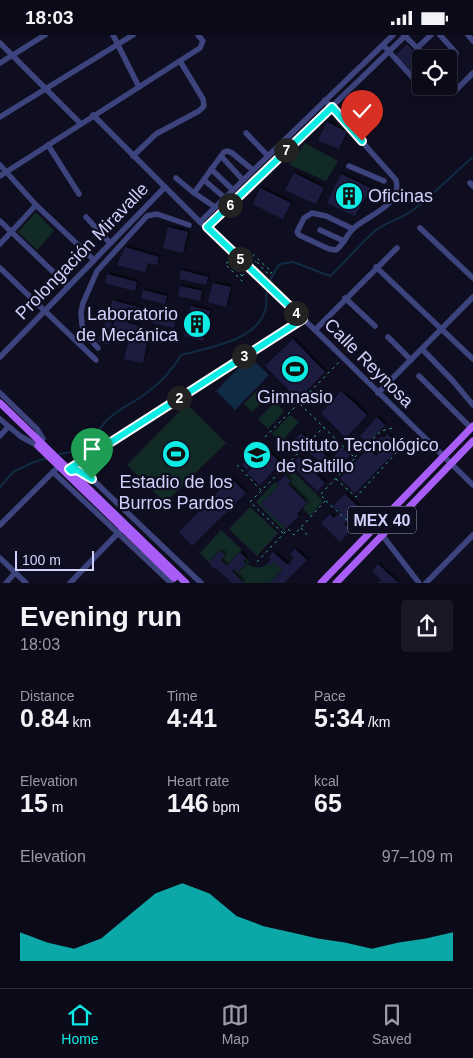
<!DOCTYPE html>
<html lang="en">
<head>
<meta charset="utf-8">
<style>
	:root { --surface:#0b0a19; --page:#191826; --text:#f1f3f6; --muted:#9a9aa2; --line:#2b2b38; --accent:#0dece4 }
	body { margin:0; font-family:Helvetica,sans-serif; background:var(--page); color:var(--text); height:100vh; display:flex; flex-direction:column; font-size:19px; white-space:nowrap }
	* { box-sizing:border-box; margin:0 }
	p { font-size:16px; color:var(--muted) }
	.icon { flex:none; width:28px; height:28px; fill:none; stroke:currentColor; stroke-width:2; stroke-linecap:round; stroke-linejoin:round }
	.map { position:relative; height:548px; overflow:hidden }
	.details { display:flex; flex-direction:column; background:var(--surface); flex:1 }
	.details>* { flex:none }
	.controls { position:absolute; left:412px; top:15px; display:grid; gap:10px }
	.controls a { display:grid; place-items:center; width:45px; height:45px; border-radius:5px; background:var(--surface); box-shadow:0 2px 12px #0003,0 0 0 1px var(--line); font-size:25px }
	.scale { position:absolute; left:15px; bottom:12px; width:79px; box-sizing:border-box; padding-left:5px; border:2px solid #d1d2fc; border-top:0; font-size:14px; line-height:18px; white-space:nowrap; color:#d1d2fc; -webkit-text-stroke:4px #0f0e21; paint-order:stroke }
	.pin { position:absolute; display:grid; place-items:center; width:42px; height:42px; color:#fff; margin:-51px -21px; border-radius:50% 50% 50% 0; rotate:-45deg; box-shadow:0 0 5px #0007 }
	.pin .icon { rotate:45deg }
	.km { position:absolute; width:25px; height:25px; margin:-12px; border-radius:50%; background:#222; color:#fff; font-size:14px; line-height:25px; text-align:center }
	.round { display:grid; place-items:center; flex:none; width:52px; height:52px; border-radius:5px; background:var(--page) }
	.headline { display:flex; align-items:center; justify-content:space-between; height:85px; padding:0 20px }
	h1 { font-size:28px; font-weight:600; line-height:38px }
	.figures { display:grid; grid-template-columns:repeat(3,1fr); gap:8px; height:85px; padding:5px 20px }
	.figures div { display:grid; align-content:center }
	.figures b { font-size:25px; font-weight:600 }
	.figures small { font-size:14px; font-weight:400 }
	.figures p { font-size:14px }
	.chart { height:140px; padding:10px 20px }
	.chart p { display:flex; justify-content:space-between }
	.chart svg { width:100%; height:90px; margin-top:5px; fill:var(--accent); opacity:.7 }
	.status { display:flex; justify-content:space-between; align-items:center; height:35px; padding:0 25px; background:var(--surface); direction:ltr }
	.status svg { height:14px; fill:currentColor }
	.menu { display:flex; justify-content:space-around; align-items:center; height:70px; border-top:1px solid var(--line); background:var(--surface); font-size:14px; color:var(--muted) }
	.menu a { display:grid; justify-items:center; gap:2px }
	.menu .current { color:var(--accent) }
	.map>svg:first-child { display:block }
	.green { fill:#122a26 }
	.water { fill:#102b43 }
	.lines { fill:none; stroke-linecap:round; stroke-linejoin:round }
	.stream { stroke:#102b43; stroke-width:2 }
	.building { fill:#1e1c41; filter:url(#shadow) }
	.path { stroke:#35ac95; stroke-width:1; stroke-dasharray:2.5 4; stroke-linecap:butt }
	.minor { stroke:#3c437d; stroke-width:5.5 }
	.major { stroke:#a85ef6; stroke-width:7 }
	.path-bridge { stroke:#35ac95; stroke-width:1; stroke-dasharray:2.5 4; stroke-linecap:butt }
	.route-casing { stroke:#fff; stroke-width:10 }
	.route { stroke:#0dece4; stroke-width:6 }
	.labels { text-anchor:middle; stroke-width:4.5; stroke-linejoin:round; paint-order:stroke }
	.shield { fill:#0f0e21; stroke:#9797ba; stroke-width:1 }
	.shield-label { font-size:16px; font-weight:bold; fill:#d1d2fc }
	.poi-label { font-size:18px; fill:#d1d2fc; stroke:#0f0e21; text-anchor:start }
	.street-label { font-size:18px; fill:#d1d2fc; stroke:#0f0e21 }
</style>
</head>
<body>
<div class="status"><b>18:03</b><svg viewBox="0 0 49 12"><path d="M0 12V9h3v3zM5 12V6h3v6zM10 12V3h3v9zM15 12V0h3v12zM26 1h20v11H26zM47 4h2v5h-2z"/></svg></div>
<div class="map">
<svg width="473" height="548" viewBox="0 0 473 548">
	<defs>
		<filter id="shadow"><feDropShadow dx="2" dy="-2" stdDeviation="1" flood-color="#0009"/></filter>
	</defs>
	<rect width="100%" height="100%" fill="#0f0e21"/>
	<g class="green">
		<path d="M305,108L338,126L326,146L290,130Z"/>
		<path d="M36,177L54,196L37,215L18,197Z"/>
		<path d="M257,355L266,363L252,377L244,369Z"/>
		<path d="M275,367L284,376L268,394L258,384Z"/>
		<path d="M187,369L226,408L165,468L127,430Z"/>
		<path d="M290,380L299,387L281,407L272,399Z"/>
		<path d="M290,433L323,466L310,481L303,474L307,468L288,449L291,446L284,439Z"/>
		<path d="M275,447L279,451L261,469L286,493L284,496L256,467Z"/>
		<path d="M250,472L278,498L257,521L229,494Z"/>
		<path d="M221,495L242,515L227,531L221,525L225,520L220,516L209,527L200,518Z"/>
		<path d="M246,523L249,526L248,530C255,533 262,534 267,529L270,531L273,527L283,535L270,548H244L232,536L235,534L239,537L246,529L243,526Z"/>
	</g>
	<path class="water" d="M250,322L269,340L235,375L216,356Z"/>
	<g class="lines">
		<g class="stream">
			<path d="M57,420C66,417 76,417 84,413C94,408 98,394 106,386C118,374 131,369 144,360C159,349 172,336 181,320C209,312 259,306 266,272C267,269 266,265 266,261C267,250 273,237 280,229L293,227L330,241C347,226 359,209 376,195C388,186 403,183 413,175C434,159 453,139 473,122"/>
			<path d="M0,452L13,437L34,427L48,423"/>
		</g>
	</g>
	<g class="building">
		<path d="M407,9L421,24V50L394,22Z"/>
		<path d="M423,51H436L429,58Z"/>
		<path d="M327,87L347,97L339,114L318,105Z"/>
		<path d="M294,138L324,153L316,169L285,155Z"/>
		<path d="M341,139L371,153L355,181L327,168Z"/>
		<path d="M260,153L291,168L283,184L253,169Z"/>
		<path d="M168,192L188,197L183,218L163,213Z"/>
		<path d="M125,212L159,222L157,230L148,228L145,237L117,230Z"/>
		<path d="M181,235L208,242L206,250L179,244Z"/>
		<path d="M107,239L137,247L135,256L105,248Z"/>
		<path d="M213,248L231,252L226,272L208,267Z"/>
		<path d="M180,251L202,256L200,266L178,261Z"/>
		<path d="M143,255L167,261L165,269L141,263Z"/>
		<path d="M112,265L144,274L141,284L110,275Z"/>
		<path d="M191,271L210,276L203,306L184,301Z"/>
		<path d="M151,278L176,284L174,293L149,287Z"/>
		<path d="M107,282L113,283L110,294L104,292Z"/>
		<path d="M115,284L139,291L136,300L112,294Z"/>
		<path d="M100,299L112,302L110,310L98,307Z"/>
		<path d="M129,304L147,308L143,328L124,324Z"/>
		<path d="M293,304L325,337L298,364L265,331Z"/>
		<path d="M341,356L367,380L346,403L321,378Z"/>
		<path d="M377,382L385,390L368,409L360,401Z"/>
		<path d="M301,398L331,425L342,412L350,420L333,439L295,404Z"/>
		<path d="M387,399L399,409L395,414L397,415L355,458L340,443L368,414L376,421L378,419L372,412L382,401L384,403Z"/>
		<path d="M268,416L281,428L260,450L247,438Z"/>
		<path d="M299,422L325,448L317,456L291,430Z"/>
		<path d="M246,426L251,431L247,435L242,430Z"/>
		<path d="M285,440L291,446L288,449L307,468L297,479L299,481L286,493L261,469L279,451L277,448Z"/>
		<path d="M231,443L246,458L192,511L179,497Z"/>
		<path d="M345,459L364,477L353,489L348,485L344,489L351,495L340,507L321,488L330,479L334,483L340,477L333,471Z"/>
		<path d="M295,514L307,525L284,548H270L283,535L273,527L270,531L267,529L271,524L268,522L273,517L288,530L294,523L290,519Z"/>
		<path d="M220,516L225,520L221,525L227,531L240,517L246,523L243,526L246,529L238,537L235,534L232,536L244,548H232L216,533L214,534L209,527Z"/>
		<path d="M378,529L398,548H377L381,545L372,536Z"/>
	</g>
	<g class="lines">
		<g class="path">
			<path d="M248,215L272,237L269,240L256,226"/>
			<path d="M242,241L228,227L225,229L245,249"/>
			<path d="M265,402L299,368"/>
			<path d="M355,422L381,396L393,393"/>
			<path d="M237,430L261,455"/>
			<path d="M336,444L356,462L406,407"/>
			<path d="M326,466L360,497"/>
			<path d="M301,493L309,502"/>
			<path d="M283,498L250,467L324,392"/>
			<path d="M257,527L288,494L294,500L326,465L320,460L355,423L299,368L340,326"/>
		</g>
		<g class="minor">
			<path d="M113,0L139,52"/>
			<path d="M404,0L428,24"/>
			<path d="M440,0L456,18L455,23L449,29"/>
			<path d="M468,0L473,6"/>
			<path d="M0,8L81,89"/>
			<path d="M383,10L423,54"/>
			<path d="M417,13L431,0"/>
			<path d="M0,28L45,0"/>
			<path d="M455,56L473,38"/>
			<path d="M325,65L396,145C403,170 368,180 354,193C347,199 344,209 336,215L329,214L299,200L297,197L304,183L312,178L326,181L353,194"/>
			<path d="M93,80L200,187L315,295L473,450"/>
			<path d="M0,82L133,0"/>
			<path d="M246,98L268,121"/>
			<path d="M48,110L79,159"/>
			<path d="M133,121L156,99L199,76L204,71L203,64L180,26"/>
			<path d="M221,121L243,145"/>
			<path d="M0,130L36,170L94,225"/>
			<path d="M349,131L384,146"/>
			<path d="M211,134L233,155"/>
			<path d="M0,141L200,13L203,6L198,0"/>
			<path d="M176,143L194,158"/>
			<path d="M204,145L225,163"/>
			<path d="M470,148L473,151"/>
			<path d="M215,172L194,158L224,117L228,116L232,118L253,135"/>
			<path d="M86,182L110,208"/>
			<path d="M0,186L68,251"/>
			<path d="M200,187L393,0"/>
			<path d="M207,192L406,0"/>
			<path d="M420,193L473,243"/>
			<path d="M320,195L344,206"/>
			<path d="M0,209L36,170"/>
			<path d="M376,232L473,324"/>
			<path d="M0,233L96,325"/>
			<path d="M345,263L375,291"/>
			<path d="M315,295L397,213"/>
			<path d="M388,302L411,325"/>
			<path d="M98,313L87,301L82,290L81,277L83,268L97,236L147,181L157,179L189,190"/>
			<path d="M422,314L453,346L473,370"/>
			<path d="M0,322L165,152"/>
			<path d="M419,341L471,393"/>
			<path d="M0,358L37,394L43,404L38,411L20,401L0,384"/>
			<path d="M378,358L473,262"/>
			<path d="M0,401L8,392"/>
			<path d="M69,434L303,284"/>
			<path d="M71,436L77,435L92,444L201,548"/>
			<path d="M53,437L171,548"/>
			<path d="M0,490L55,435"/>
			<path d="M382,500L419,548"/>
			<path d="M0,523L26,548"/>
			<path d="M6,548L15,538"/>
			<path d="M70,548L120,496"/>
			<path d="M426,548L473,500"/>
		</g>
		<g class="major">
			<path d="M0,368L186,548"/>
			<path d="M38,411L174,543"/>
			<path d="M321,548L473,391"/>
			<path d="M336,548L473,406"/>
		</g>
		<path class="path-bridge" d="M242,241L256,226"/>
	</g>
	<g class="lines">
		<defs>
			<path id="route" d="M92,444L77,435L71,436L69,434L303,284L207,192L332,72L362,106"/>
		</defs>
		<use href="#route" class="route-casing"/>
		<use href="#route" class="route"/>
	</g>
	<defs>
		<symbol id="building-disc" viewBox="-11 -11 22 22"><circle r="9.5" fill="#0dece4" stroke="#0f0e21"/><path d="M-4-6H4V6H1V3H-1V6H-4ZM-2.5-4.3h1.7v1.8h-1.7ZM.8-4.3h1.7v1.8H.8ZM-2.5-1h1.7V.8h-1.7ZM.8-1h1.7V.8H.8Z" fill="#111"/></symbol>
		<symbol id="stadium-disc" viewBox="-11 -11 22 22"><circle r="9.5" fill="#0dece4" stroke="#0f0e21"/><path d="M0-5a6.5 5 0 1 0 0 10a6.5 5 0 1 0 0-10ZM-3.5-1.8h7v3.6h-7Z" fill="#111"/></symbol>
		<symbol id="university-disc" viewBox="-11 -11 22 22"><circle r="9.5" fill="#0dece4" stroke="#0f0e21"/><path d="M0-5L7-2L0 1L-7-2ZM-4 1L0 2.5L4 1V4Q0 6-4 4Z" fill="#111"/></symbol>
	</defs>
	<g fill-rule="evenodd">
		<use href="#building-disc" x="333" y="145" width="32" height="32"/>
		<use href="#building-disc" x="181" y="273" width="32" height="32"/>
		<use href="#stadium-disc" x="279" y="318" width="32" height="32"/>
		<use href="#stadium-disc" x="160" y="403" width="32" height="32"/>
		<use href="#university-disc" x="241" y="404" width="32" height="32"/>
	</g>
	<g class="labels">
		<rect class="shield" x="348" y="471.5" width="68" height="27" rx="4"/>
		<g class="shield-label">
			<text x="382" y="491">MEX 40</text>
		</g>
		<g class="poi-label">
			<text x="368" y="167">Oficinas</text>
			<text x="178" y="285" text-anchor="end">Laboratorio<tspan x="178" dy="21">de Mecánica</tspan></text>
			<text x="295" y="368" text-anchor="middle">Gimnasio</text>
			<text x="276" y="416">Instituto Tecnológico<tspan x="276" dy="21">de Saltillo</tspan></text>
			<text x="176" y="453" text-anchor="middle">Estadio de los<tspan x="176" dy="21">Burros Pardos</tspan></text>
		</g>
		<g class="street-label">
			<text transform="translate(82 216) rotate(-46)" y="6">Prolongación Miravalle</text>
			<text transform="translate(369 328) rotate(45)" y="6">Calle Reynosa</text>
		</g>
	</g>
</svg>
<div class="controls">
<a><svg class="icon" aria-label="locate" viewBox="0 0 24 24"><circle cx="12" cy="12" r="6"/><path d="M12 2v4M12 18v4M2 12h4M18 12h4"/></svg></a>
</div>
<div class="scale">100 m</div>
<div class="pin" style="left:92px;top:444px;background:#1e9e55"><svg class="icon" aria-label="arrive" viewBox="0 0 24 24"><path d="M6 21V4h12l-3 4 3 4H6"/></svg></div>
<div class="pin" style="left:362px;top:106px;background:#d93025"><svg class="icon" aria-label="check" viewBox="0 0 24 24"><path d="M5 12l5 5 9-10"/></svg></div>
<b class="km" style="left:179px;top:363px">2</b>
<b class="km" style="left:244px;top:321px">3</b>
<b class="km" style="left:296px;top:278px">4</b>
<b class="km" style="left:240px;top:224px">5</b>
<b class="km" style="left:230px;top:170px">6</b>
<b class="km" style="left:286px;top:115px">7</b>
</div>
<section class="details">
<div class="headline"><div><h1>Evening run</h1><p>18:03</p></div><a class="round"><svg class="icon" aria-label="share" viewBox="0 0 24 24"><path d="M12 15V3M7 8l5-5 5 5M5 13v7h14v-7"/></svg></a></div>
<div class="figures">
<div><p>Distance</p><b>0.84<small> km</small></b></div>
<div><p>Time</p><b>4:41</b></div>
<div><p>Pace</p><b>5:34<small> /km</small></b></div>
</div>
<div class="figures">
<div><p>Elevation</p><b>15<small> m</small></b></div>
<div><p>Heart rate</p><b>146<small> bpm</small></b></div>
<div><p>kcal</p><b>65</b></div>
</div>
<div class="chart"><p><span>Elevation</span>97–109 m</p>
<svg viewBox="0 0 160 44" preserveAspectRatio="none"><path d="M0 44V30L10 35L20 38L30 33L40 22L50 11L60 6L70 11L80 22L90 27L100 30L110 33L120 35L130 38L140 35L150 33L160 30V44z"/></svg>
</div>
</section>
<nav class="menu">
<a class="current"><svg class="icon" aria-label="home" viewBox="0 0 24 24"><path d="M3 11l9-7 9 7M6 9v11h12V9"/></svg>Home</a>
<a><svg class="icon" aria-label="map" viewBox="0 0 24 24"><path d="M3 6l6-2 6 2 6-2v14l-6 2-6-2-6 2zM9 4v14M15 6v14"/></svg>Map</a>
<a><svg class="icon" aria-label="saved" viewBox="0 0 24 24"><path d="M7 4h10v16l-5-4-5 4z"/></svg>Saved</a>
</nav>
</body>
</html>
